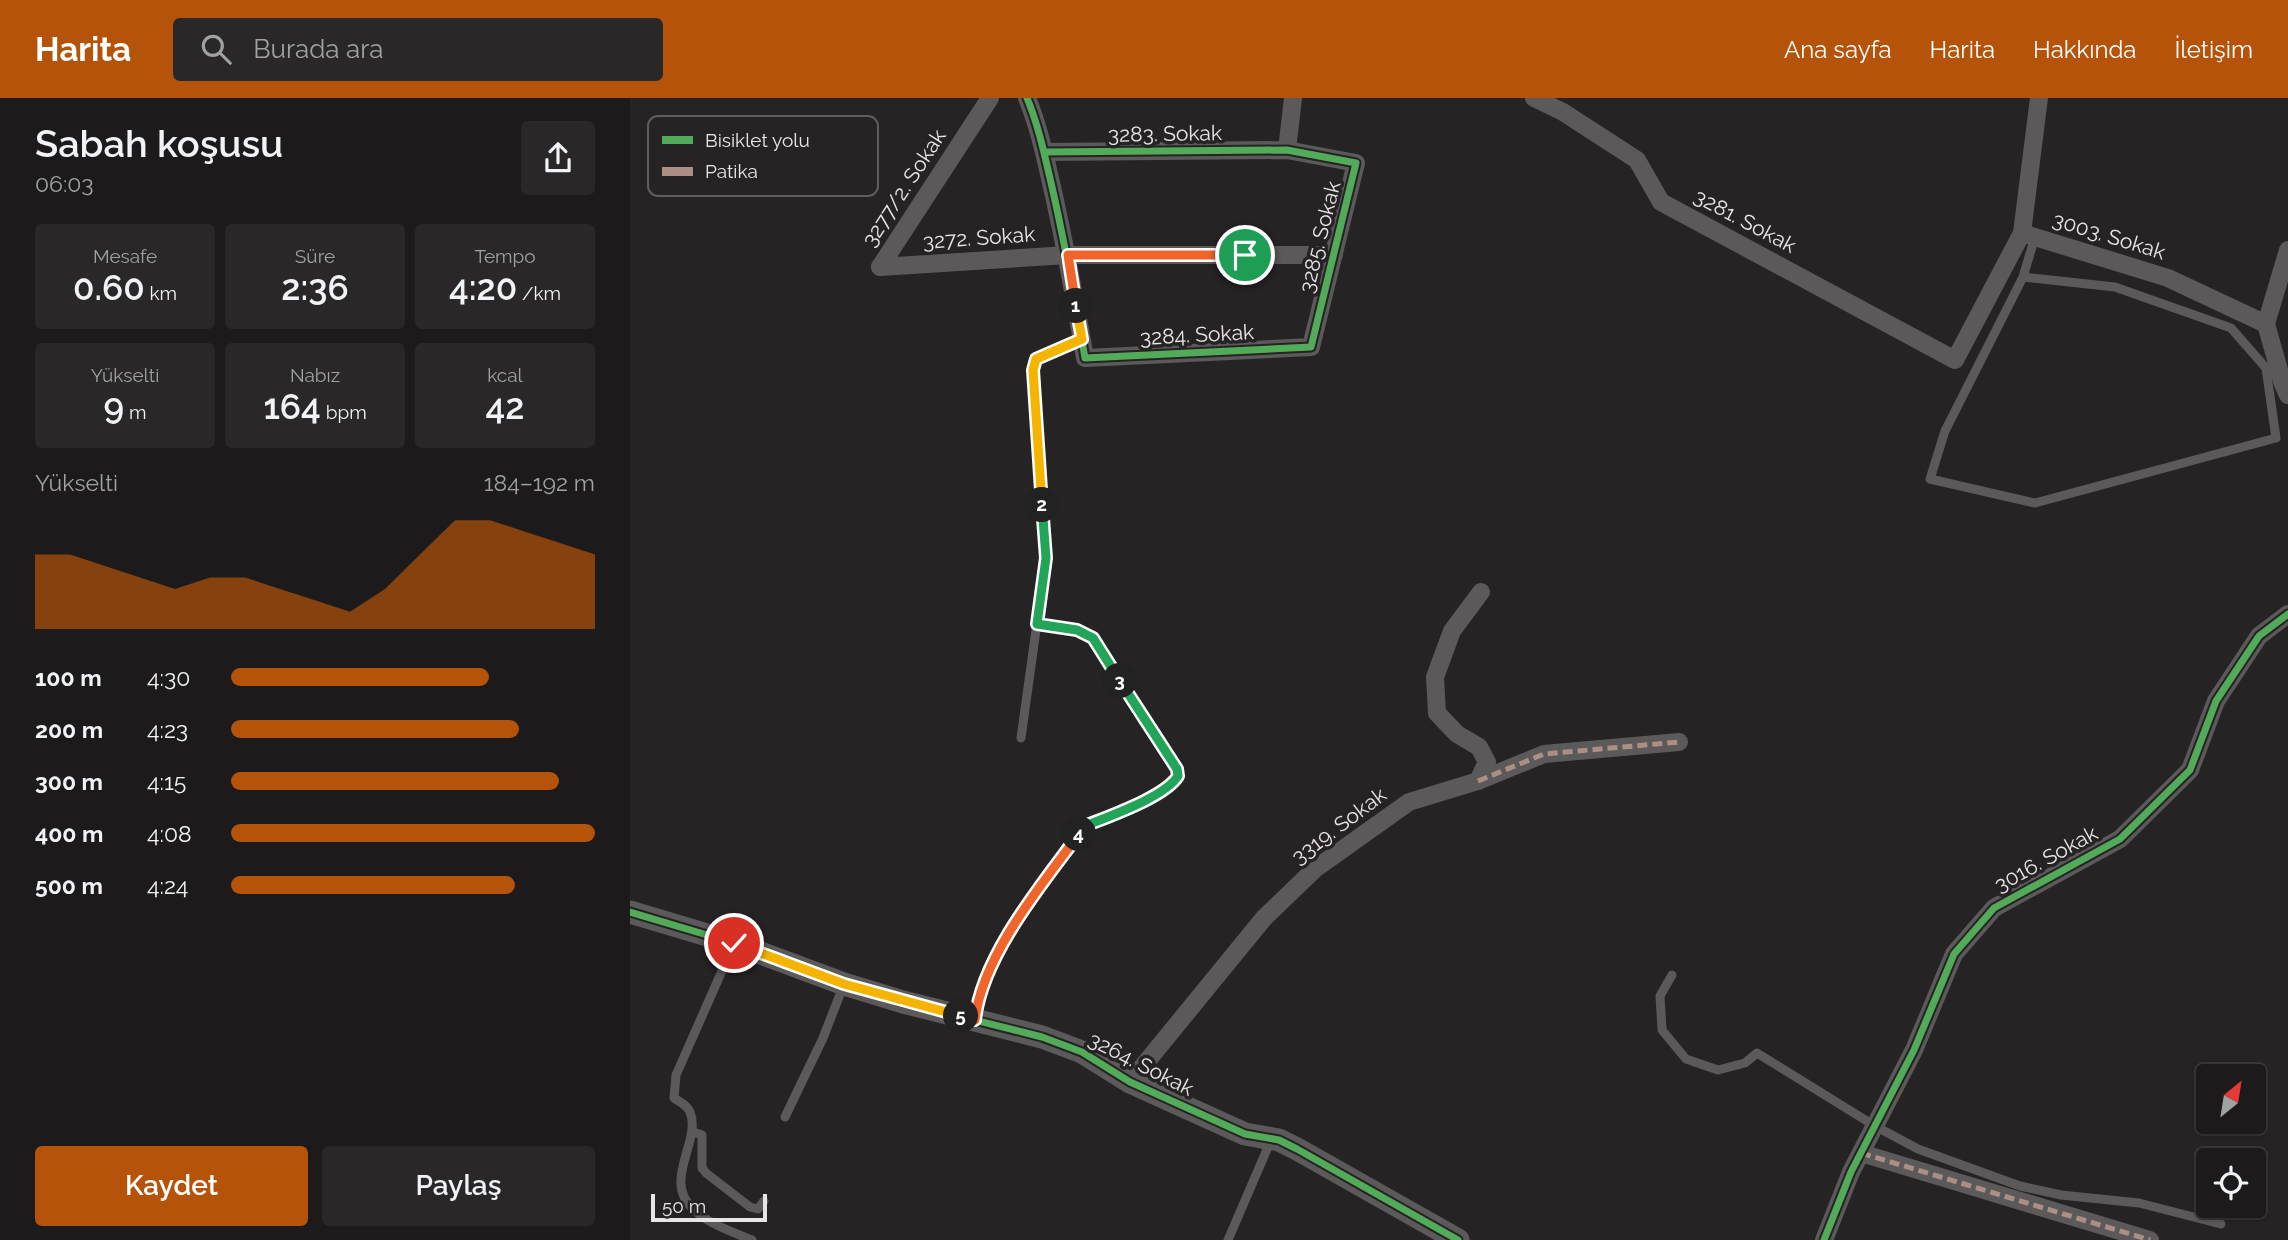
<!DOCTYPE html>
<html lang="tr">
<head>
<meta charset="utf-8">
<style>
	:root { --surface:#1c1a1b; --page:#292728; --text:#f1f3f6; --muted:#a0a1a3; --line:#3a383a; --accent:#b45309 }
	body { margin:0; font-family:Raleway,sans-serif; background:var(--page); color:var(--text); height:100vh; display:flex; flex-direction:column; font-size:26px; white-space:nowrap }
	* { box-sizing:border-box; margin:0 }
	p { font-size:23px; color:var(--muted) }
	.icon { flex:none; width:38px; height:38px; fill:none; stroke:currentColor; stroke-width:2; stroke-linecap:round; stroke-linejoin:round }
	.map { position:relative; flex:1; overflow:hidden }
	.drawer { display:flex; flex-direction:column; background:var(--surface); width:630px }
	.drawer>* { flex:none }
	.needle { width:46px; rotate:30deg }
	.buttons { position:absolute; left:1566px; top:966px; display:grid; gap:14px }
	.buttons a { display:grid; place-items:center; width:70px; height:70px; border-radius:7px; background:var(--surface); box-shadow:0 2px 5px #0004,0 0 0 2px var(--line); font-size:35px }
	.scale { position:absolute; left:21px; bottom:18px; width:116px; box-sizing:border-box; padding-left:7px; border:4px solid #e9e5e7; border-top:0; font-size:19px; line-height:24px; white-space:nowrap; color:#e9e5e7; -webkit-text-stroke:5px #272224; paint-order:stroke }
	.pin { position:absolute; display:grid; place-items:center; width:60px; height:60px; color:#fff; margin:-30px; border:4px solid #fff; border-radius:50%; box-shadow:0 2px 7px #0007 }
	.km { position:absolute; width:35px; height:35px; margin:-18px; border-radius:50%; background:#222; color:#fff; font-size:19px; line-height:35px; text-align:center }
	.round { display:grid; place-items:center; flex:none; width:74px; height:74px; border-radius:7px; background:var(--page) }
	.summary { display:flex; align-items:center; justify-content:space-between; height:119px; padding:0 35px }
	h1 { font-size:38px; font-weight:600; line-height:52px }
	.figures { display:grid; grid-template-columns:repeat(3,1fr); gap:10px; height:119px; padding:7px 35px }
	.figures div { display:grid; align-content:center; border-radius:7px; background:var(--page); text-align:center }
	.figures b { font-size:35px; font-weight:600 }
	.figures small { font-size:19px; font-weight:400 }
	.figures p { font-size:19px }
	.chart { height:196px; padding:14px 35px }
	.chart p { display:flex; justify-content:space-between }
	.chart svg { width:100%; height:126px; margin-top:7px; fill:var(--accent); opacity:.7 }
	.action { display:flex; gap:14px; margin-top:auto; padding:14px 35px }
	.action a { flex:1; height:80px; border-radius:7px; background:var(--accent); color:#fff; font-size:28px; font-weight:600; line-height:80px; text-align:center }
	.action a+a { background:var(--page); color:var(--text) }
	ul { padding:0 35px; list-style:none; font-size:23px }
	li { display:grid; grid-template-columns:112px 84px 1fr; align-items:center; height:52px }
	li i { height:18px; border-radius:9px; background:var(--accent) }
	header { display:flex; align-items:center; gap:42px; box-sizing:border-box; height:98px; padding:0 35px; background:var(--accent); color:#fff }
	header strong { font-size:33px }
	nav { display:flex; gap:38px; margin-inline-start:auto; font-size:24px }
	.search { width:490px; height:63px; background:var(--page); display:flex; align-items:center; gap:18px; box-sizing:border-box; padding:0 24px; border-radius:7px; color:var(--muted); font-size:26px }
	main { display:flex; flex:1; min-height:0 }
	.map>svg:first-child { display:block }
	.lines { fill:none; stroke-linecap:round; stroke-linejoin:round }
	.service { stroke:#5b595a; stroke-width:9 }
	.minor { stroke:#5b595a; stroke-width:18 }
	.tertiary { stroke:#5b595a; stroke-width:23 }
	.quiet { stroke:#ac8f84; stroke-width:5; stroke-dasharray:10 5; stroke-linecap:butt }
	.cycleway-casing { stroke:#272224; stroke-width:11 }
	.cycleway { stroke:#51ab58; stroke-width:7 }
	.split-1-casing { stroke:#fff; stroke-width:14 }
	.split-2-casing { stroke:#fff; stroke-width:14 }
	.split-3-casing { stroke:#fff; stroke-width:14 }
	.split-4-casing { stroke:#fff; stroke-width:14 }
	.split-5-casing { stroke:#fff; stroke-width:14 }
	.split-6-casing { stroke:#fff; stroke-width:14 }
	.split-1 { stroke:#f0652b; stroke-width:9 }
	.split-2 { stroke:#f5b400; stroke-width:9 }
	.split-3 { stroke:#22a559; stroke-width:9 }
	.split-4 { stroke:#22a559; stroke-width:9 }
	.split-5 { stroke:#f0652b; stroke-width:9 }
	.split-6 { stroke:#f5b400; stroke-width:9 }
	.labels { text-anchor:middle; stroke-width:7; stroke-linejoin:round; paint-order:stroke }
	.street-label { font-size:21px; fill:#e9e5e7; stroke:#272224 }
	.key { fill:#272224; stroke:#615c5e; stroke-width:2 }
	.key-label { font-size:19px; fill:#e9e5e7 }
</style>
</head>
<body>
<header>
<strong>Harita</strong>
<div class="search"><svg class="icon" aria-label="search" viewBox="0 0 24 24"><circle cx="10" cy="10" r="6"/><path d="M15 15l6 6"/></svg>Burada ara</div>
<nav><a>Ana sayfa</a><a>Harita</a><a>Hakkında</a><a>İletişim</a></nav>
</header>
<main>
<section class="drawer">
<div class="summary"><div><h1>Sabah koşusu</h1><p>06:03</p></div><a class="round"><svg class="icon" aria-label="share" viewBox="0 0 24 24"><path d="M12 15V3M7 8l5-5 5 5M5 13v7h14v-7"/></svg></a></div>
<div class="figures">
<div><p>Mesafe</p><b>0.60<small> km</small></b></div>
<div><p>Süre</p><b>2:36</b></div>
<div><p>Tempo</p><b>4:20<small> /km</small></b></div>
</div>
<div class="figures">
<div><p>Yükselti</p><b>9<small> m</small></b></div>
<div><p>Nabız</p><b>164<small> bpm</small></b></div>
<div><p>kcal</p><b>42</b></div>
</div>
<div class="chart"><p><span>Yükselti</span>184–192 m</p>
<svg viewBox="0 0 160 44" preserveAspectRatio="none"><path d="M0 44V18L10 18L20 22L30 26L40 30L50 26L60 26L70 30L80 34L90 38L100 30L110 18L120 6L130 6L140 10L150 14L160 18V44z"/></svg>
</div>
<ul>
<li><b>100 m</b>4:30<i style="width:71%"></i></li>
<li><b>200 m</b>4:23<i style="width:79%"></i></li>
<li><b>300 m</b>4:15<i style="width:90%"></i></li>
<li><b>400 m</b>4:08<i style="width:100%"></i></li>
<li><b>500 m</b>4:24<i style="width:78%"></i></li>
</ul>
<div class="action"><a>Kaydet</a><a>Paylaş</a></div>
</section>
<div class="map">
<svg width="1658" height="1142" viewBox="0 0 1658 1142">
	<rect width="100%" height="100%" fill="#262324"/>
	<g class="lines">
		<g class="service">
			<path d="M1393,179L1485,189L1601,230L1636,270L1646,340L1405,405L1300,381L1315,333L1393,179L1405,139"/>
			<path d="M391,640L416,460L403,272L406,261L452,241"/>
			<path d="M103,848L46,977L44,1000C50,1004 58,1008 60,1014C72,1043 31,1083 64,1112C79,1126 103,1134 122,1142"/>
			<path d="M1042,877L1030,898L1032,932L1056,961L1088,972L1115,965L1127,955L1245,1028L1288,1051L1390,1088L1431,1097L1509,1105L1591,1126"/>
			<path d="M345,920L347,906L364,864L388,818L455,728L518,700L544,686L548,678L547,671L463,540L447,532L407,526"/>
			<path d="M155,1019L193,940L214,886"/>
			<path d="M63,1034L72,1037V1070L76,1075L120,1109L128,1111L134,1103"/>
			<path d="M598,1142L641,1042"/>
		</g>
		<g class="minor">
			<path d="M397,0C409,29 415,59 422,89C435,146 445,202 455,260L681,249L726,65L657,52L414,54"/>
			<path d="M904,0L933,14L1007,62L1031,104L1325,262L1392,135L1409,0"/>
			<path d="M657,52L663,0"/>
			<path d="M1392,135L1538,180L1636,226"/>
			<path d="M1658,152L1636,226L1653,286L1658,297"/>
			<path d="M250,169L438,157H704"/>
			<path d="M250,169L360,0"/>
			<path d="M848,683L914,656L1049,644"/>
			<path d="M500,984L634,820L685,771L779,704L848,683L857,664L849,649L827,636L807,615L805,579L815,552L822,533L851,494"/>
			<path d="M1231,1055L1520,1142"/>
			<path d="M1194,1142L1221,1074L1284,952L1324,856L1364,810L1490,741L1560,672L1586,603L1629,538L1658,516"/>
		</g>
		<path class="tertiary" d="M0,814L104,845L214,886L273,904L412,939L452,954L500,984L615,1036L649,1042L667,1051L828,1142"/>
		<g class="quiet">
			<path d="M848,683L914,656L1049,644"/>
			<path d="M1231,1055L1520,1142"/>
		</g>
		<defs>
			<g id="cycleway">
				<path d="M397,0C409,29 415,59 422,89C435,146 445,202 455,260L681,249L726,65L657,52L414,54"/>
				<path d="M0,814L104,845L214,886L273,904L412,939L452,954L500,984L615,1036L649,1042L667,1051L828,1142"/>
				<path d="M1194,1142L1221,1074L1284,952L1324,856L1364,810L1490,741L1560,672L1586,603L1629,538L1658,516"/>
			</g>
		</defs>
		<use href="#cycleway" class="cycleway-casing"/>
		<use href="#cycleway" class="cycleway"/>
	</g>
	<g class="lines">
		<defs>
			<path id="split-1" d="M446,208L438,157H615"/>
			<path id="split-2" d="M412,407L403,272L406,261L452,241L446,208"/>
			<path id="split-3" d="M412,407L416,460L407,526L447,532L463,540L490,583"/>
			<path id="split-4" d="M449,736L455,728C479,718 535,699 548,678L547,671L490,583"/>
			<path id="split-5" d="M331,918L345,922C352,858 412,786 449,736"/>
			<path id="split-6" d="M104,845L214,886L331,918"/>
		</defs>
		<use href="#split-1" class="split-1-casing"/>
		<use href="#split-2" class="split-2-casing"/>
		<use href="#split-3" class="split-3-casing"/>
		<use href="#split-4" class="split-4-casing"/>
		<use href="#split-5" class="split-5-casing"/>
		<use href="#split-6" class="split-6-casing"/>
		<use href="#split-1" class="split-1"/>
		<use href="#split-2" class="split-2"/>
		<use href="#split-3" class="split-3"/>
		<use href="#split-4" class="split-4"/>
		<use href="#split-5" class="split-5"/>
		<use href="#split-6" class="split-6"/>
	</g>
	<g class="labels">
		<g class="street-label">
			<text transform="translate(535 36) rotate(-1)" y="7">3283. Sokak</text>
			<text transform="translate(274 90) rotate(-57)" y="7">3277/2. Sokak</text>
			<text transform="translate(1115 123) rotate(28)" y="7">3281. Sokak</text>
			<text transform="translate(1479 138) rotate(17)" y="7">3003. Sokak</text>
			<text transform="translate(690 139) rotate(-76)" y="7">3285. Sokak</text>
			<text transform="translate(349 140) rotate(-4)" y="7">3272. Sokak</text>
			<text transform="translate(567 237) rotate(-3)" y="7">3284. Sokak</text>
			<text transform="translate(709 728) rotate(-37)" y="7">3319. Sokak</text>
			<text transform="translate(1416 761) rotate(-29)" y="7">3016. Sokak</text>
			<text transform="translate(511 966) rotate(27)" y="7">3264. Sokak</text>
		</g>
	</g>
	<rect x="18" y="18" width="230" height="80" rx="10" class="key"/>
	<rect x="32" y="38" width="31" height="8" fill="#51ab58"/>
	<rect x="32" y="69" width="31" height="9" fill="#ac8f84"/>
	<g class="key-label">
		<text x="75" y="49">Bisiklet yolu</text>
		<text x="75" y="80">Patika</text>
	</g>
</svg>
<div class="buttons">
<a><svg class="needle" viewBox="-14 -14 28 28"><path d="M0-13l5 13h-10z" fill="#e53935"/><path d="M0 13l5-13h-10z" fill="#a0a1a3"/></svg></a>
<a><svg class="icon" aria-label="locate" viewBox="0 0 24 24"><circle cx="12" cy="12" r="6"/><path d="M12 2v4M12 18v4M2 12h4M18 12h4"/></svg></a>
</div>
<div class="scale">50 m</div>
<div class="pin" style="left:615px;top:157px;background:#1e9e55"><svg class="icon" aria-label="arrive" viewBox="0 0 24 24"><path d="M6 21V4h12l-3 4 3 4H6"/></svg></div>
<div class="pin" style="left:104px;top:845px;background:#d93025"><svg class="icon" aria-label="check" viewBox="0 0 24 24"><path d="M5 12l5 5 9-10"/></svg></div>
<b class="km" style="left:446px;top:208px">1</b>
<b class="km" style="left:412px;top:407px">2</b>
<b class="km" style="left:490px;top:583px">3</b>
<b class="km" style="left:449px;top:736px">4</b>
<b class="km" style="left:331px;top:918px">5</b>
</div>
</main>
</body>
</html>
